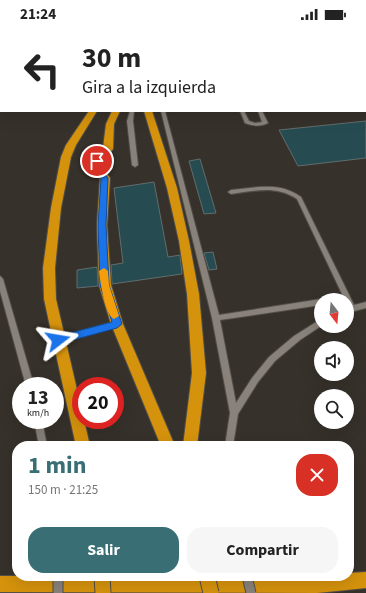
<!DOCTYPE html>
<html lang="es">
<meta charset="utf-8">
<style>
body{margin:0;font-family:"Source Sans 3",sans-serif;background:#f6f6f6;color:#222;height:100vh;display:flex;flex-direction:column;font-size:15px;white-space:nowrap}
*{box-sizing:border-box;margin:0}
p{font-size:13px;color:#767676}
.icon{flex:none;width:22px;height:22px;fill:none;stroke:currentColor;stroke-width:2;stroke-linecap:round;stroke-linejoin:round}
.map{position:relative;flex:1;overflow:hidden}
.panel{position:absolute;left:12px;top:413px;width:342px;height:140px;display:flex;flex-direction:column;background:#fff;border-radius:16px;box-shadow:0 4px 16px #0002}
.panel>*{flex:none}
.hud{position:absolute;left:0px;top:0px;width:366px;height:84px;box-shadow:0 4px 16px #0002;background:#fff;color:#222;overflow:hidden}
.needle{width:26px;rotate:164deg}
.fabs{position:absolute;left:314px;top:265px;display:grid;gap:8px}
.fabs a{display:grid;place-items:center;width:40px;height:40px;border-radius:50%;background:#fff;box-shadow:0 4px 16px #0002;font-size:20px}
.speed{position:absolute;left:12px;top:349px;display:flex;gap:8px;font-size:20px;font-weight:700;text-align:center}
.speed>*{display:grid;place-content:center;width:52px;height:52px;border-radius:50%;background:#fff;box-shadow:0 4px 16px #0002;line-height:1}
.speed small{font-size:10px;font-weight:400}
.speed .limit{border:6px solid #d22;background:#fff;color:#111}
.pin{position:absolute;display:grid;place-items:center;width:34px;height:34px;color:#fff;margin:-17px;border:2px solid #fff;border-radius:50%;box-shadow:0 1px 4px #0007}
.me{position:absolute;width:44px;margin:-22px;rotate:76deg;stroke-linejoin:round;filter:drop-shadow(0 0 3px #0008)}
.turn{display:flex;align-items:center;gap:14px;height:84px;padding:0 16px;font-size:18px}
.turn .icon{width:52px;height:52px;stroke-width:2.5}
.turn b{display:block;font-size:28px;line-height:34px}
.round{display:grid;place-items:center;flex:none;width:42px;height:42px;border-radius:16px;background:#f6f6f6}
.summary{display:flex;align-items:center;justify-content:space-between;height:68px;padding:0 16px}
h1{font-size:24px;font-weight:700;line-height:30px;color:#386e74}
.action{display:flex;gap:8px;margin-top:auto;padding:8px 16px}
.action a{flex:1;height:46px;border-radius:16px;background:#386e74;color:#fff;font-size:16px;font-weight:700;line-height:46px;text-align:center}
.action a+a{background:#f6f6f6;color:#222}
.status{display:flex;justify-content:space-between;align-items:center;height:28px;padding:0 20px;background:#fff;direction:ltr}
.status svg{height:11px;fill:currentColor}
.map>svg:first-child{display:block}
.building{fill:#264c51;stroke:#616d6e}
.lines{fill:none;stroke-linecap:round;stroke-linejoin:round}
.lane-casing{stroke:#524e48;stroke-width:2}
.secondary-casing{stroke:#524e48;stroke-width:2}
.highway-casing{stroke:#524e48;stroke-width:2}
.lane{fill:#88827a;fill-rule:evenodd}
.secondary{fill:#9f8759;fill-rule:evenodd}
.highway{fill:#d5920c;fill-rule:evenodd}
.lane-bridge-casing{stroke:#524e48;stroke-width:11;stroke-linecap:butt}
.highway-bridge-casing{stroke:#524e48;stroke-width:17;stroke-linecap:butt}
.lane-bridge{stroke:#88827a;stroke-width:9}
.highway-bridge{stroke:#d5920c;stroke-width:15}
.route{fill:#1a73e8;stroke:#114b97}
.slow{fill:#f59e0b}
</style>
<div class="status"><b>21:24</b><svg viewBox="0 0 49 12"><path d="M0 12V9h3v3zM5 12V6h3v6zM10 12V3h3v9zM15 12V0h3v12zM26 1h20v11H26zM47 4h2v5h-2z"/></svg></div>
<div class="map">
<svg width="366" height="565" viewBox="0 0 366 565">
<rect width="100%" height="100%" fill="#36312a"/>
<g class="building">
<polygon points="366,93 366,130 298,138 279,102"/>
<polygon points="200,131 216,185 204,186 189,133"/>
<polygon points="154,154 168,229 180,227 182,246 112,256 111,237 123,235 114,160"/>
<polygon points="213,224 217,241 209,242 204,225"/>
<polygon points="97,239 98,258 77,260 77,242"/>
</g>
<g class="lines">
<defs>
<g id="lane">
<polygon points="207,0 211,0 212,1 208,1"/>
<polygon points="222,0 226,0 227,1 223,1"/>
<polygon points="130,83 134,83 133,93 138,137 135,139 132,137 127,93"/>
<polygon points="161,83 165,83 219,287 321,271 323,272 321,272 321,277 220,292 236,375 252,350 269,329 294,308 321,291 321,298 300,312 275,333 258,354 238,386 233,418 225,418 230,385 212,290"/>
<path d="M240 83H244L249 93 255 95 262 94 258 83H262L268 95C260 99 253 98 245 95Z"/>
<path d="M258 159C274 158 287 159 301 169L354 277 366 274V280L347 285V279H348L347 272H329L330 270 343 268 297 171C276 157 254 163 231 166L228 164 231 162Z"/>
<polygon points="0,248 3,251 34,358 26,358 0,263"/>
<polygon points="117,293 120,294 121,296 120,298 117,299 58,315 55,314 54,312 55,310 58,309"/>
<polygon points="34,392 42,392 47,418 39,418"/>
</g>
<g id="secondary">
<polygon points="36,0 50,0 51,1 37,1"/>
<polygon points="129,0 174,0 173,1"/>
<polygon points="304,0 334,0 335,1 305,1"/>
<rect x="365" y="2" width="1" height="4"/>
</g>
<g id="highway">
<rect x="108" y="0" width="8" height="1"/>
<rect x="128" y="0" width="8" height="1"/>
<polygon points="89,83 97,83 76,117 71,129 61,180 55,240 56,271 81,379 81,392 84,392 90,418 76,418 44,271 43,240 51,180 61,129 66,117"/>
<polygon points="112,83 120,83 114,96 113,121 102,134 101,138 110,150 107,197 111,257 123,296 175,418 161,418 111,296 99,257 97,197 100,151 91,138 94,131 103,120 106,96"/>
<polygon points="144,83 152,83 177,160 189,213 199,266 206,345 197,418 183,418 192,345 187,266 179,213 167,160"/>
<polygon points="366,544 366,560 317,565 0,564 0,548 313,549 349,548 349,545"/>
</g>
</defs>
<use href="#lane" class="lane-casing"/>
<use href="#secondary" class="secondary-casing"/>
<use href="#highway" class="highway-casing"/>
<use href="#lane" class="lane"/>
<use href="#secondary" class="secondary"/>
<use href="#highway" class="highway"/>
<defs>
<g id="lane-bridge">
<polyline points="58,548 58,565"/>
<polyline points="247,548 251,565"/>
</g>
<g id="highway-bridge">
<polyline points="102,548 103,565"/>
<polyline points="207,548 211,565"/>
</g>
</defs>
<use href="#lane-bridge" class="lane-bridge-casing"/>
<use href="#highway-bridge" class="highway-bridge-casing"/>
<use href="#lane-bridge" class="lane-bridge"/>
<use href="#highway-bridge" class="highway-bridge"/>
</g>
<polygon class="route" points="97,131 101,133 100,141 108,150 106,197 109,257 122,296 117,300 58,316 55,315 55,309 112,294 100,257 98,197 101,151 93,141 93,133"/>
<path class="slow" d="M104 240 108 243 109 257 119 288 114 291C105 288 100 252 99 243Z"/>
</svg>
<div class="fabs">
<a><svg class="needle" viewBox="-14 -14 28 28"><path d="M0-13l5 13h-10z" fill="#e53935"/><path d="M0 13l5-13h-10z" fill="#767676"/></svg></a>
<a><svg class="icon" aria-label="sound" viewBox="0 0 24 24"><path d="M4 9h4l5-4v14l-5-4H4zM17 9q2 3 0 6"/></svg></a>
<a><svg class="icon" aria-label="search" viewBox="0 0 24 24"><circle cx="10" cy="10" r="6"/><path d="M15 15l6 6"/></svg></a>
</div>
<div class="speed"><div>13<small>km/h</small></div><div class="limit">20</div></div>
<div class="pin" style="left:97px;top:133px;background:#d93025"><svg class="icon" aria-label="arrive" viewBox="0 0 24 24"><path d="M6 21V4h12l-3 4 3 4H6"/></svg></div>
<svg class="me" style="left:58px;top:312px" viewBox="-20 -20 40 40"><path d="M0-17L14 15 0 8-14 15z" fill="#1a73e8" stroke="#fff" stroke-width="4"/></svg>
<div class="hud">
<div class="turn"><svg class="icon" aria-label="left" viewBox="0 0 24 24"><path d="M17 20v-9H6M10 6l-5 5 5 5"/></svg><div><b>30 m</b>Gira a la izquierda</div></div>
</div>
<section class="panel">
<div class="summary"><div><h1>1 min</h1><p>150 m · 21:25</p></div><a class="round" style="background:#d93025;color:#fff"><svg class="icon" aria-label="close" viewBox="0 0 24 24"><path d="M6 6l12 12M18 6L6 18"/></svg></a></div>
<div class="action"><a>Salir</a><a>Compartir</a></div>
</section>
</div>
